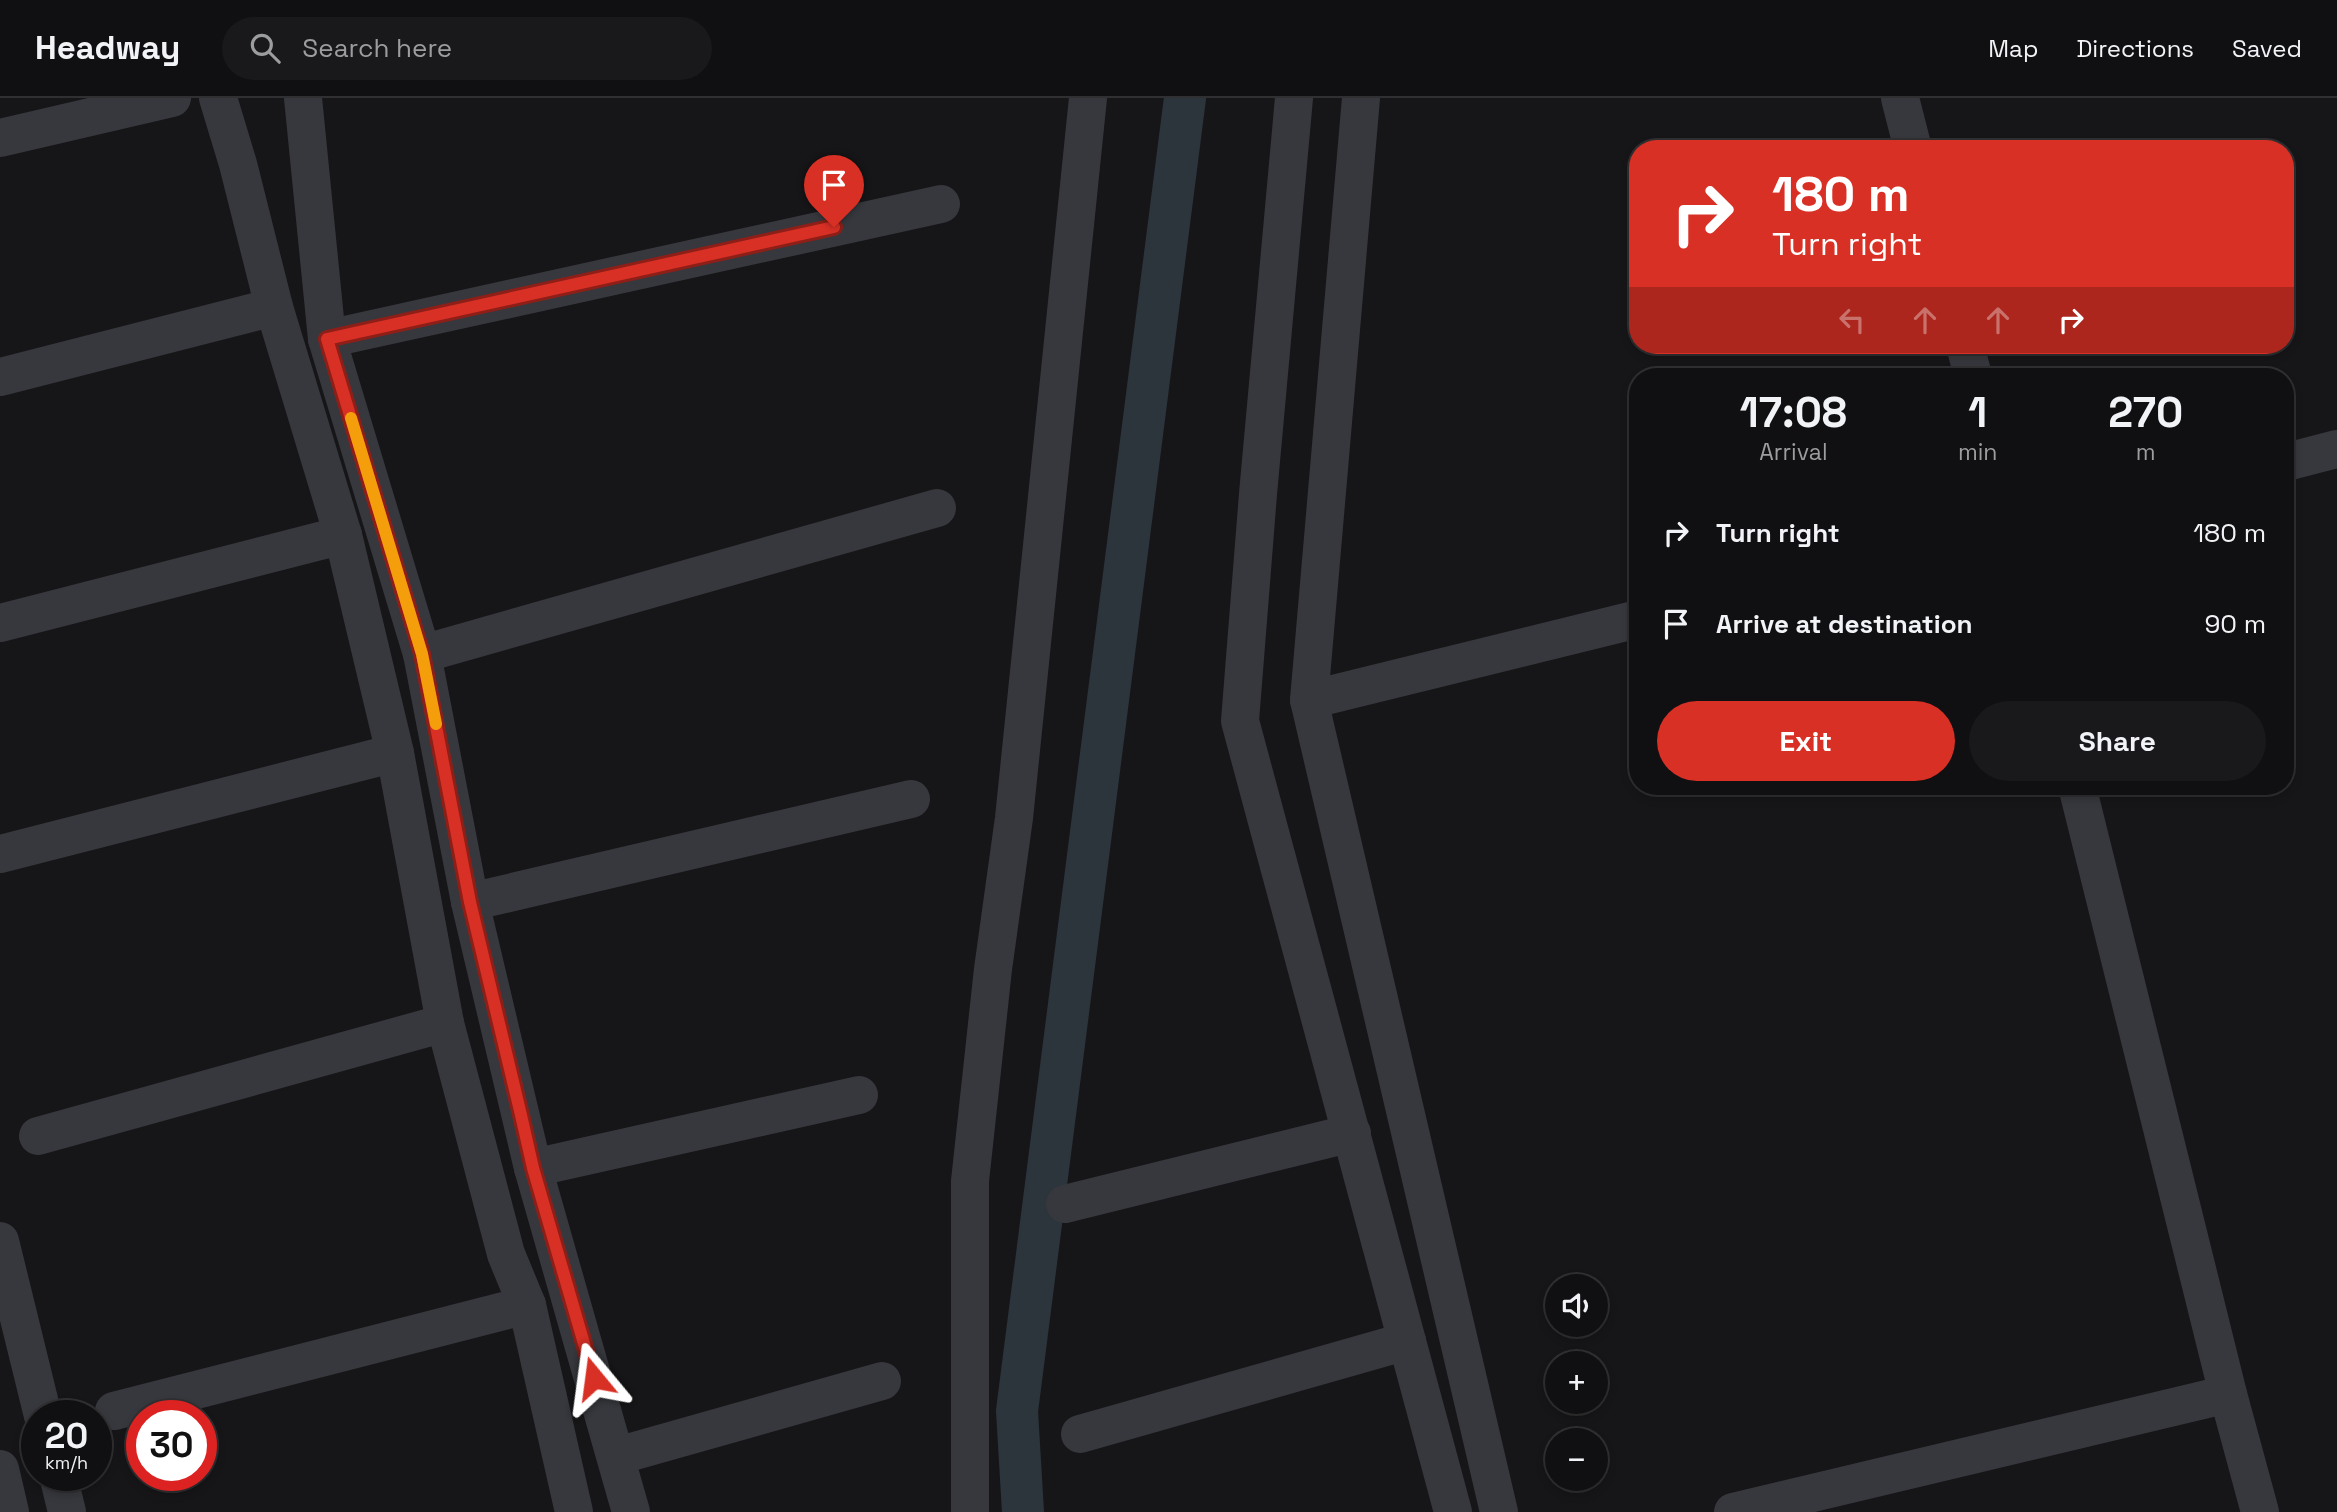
<!DOCTYPE html>
<meta charset="utf-8">
<style>
body{margin:0;font-family:"Space Grotesk",sans-serif;background:#19191b;color:#f1f3f6;height:100vh;display:flex;flex-direction:column;font-size:26px;white-space:nowrap}
*{box-sizing:border-box;margin:0}
p{font-size:23px;color:#9c9d9f}
.icon{flex:none;width:38px;height:38px;fill:none;stroke:currentColor;stroke-width:2;stroke-linecap:round;stroke-linejoin:round}
.map{position:relative;flex:1;overflow:hidden}
.details{position:absolute;left:1629px;top:270px;width:665px;height:427px;display:flex;flex-direction:column;background:#101012;border-radius:28px;box-shadow:0 4px 10px #0003,0 0 0 2px #303032}
.details>*{flex:none}
.guide{position:absolute;left:1629px;top:42px;width:665px;height:214px;border-radius:28px;box-shadow:0 4px 10px #0003,0 0 0 2px #303032;background:#d93025;color:#fff;overflow:hidden}
.tools{position:absolute;left:1545px;top:1176px;display:grid;gap:14px}
.tools a{display:grid;place-items:center;width:63px;height:63px;border-radius:50%;background:#101012;box-shadow:0 4px 10px #0003,0 0 0 2px #303032;font-size:35px}
.speed{position:absolute;left:21px;top:1302px;display:flex;gap:14px;font-size:35px;font-weight:700;text-align:center}
.speed>*{display:grid;place-content:center;width:91px;height:91px;border-radius:50%;background:#101012;box-shadow:0 4px 10px #0003,0 0 0 2px #303032;line-height:1}
.speed small{font-size:18px;font-weight:400}
.speed .limit{border:10px solid #d22;background:#fff;color:#111}
.pin{position:absolute;display:grid;place-items:center;width:60px;height:60px;color:#fff;margin:-72px -30px;border-radius:50% 50% 50% 0;rotate:-45deg;box-shadow:0 0 7px #0007}
.pin .icon{rotate:45deg}
.me{position:absolute;width:77px;margin:-38px;rotate:344deg;stroke-linejoin:round;filter:drop-shadow(0 0 5px #0008)}
.turn{display:flex;align-items:center;gap:24px;height:147px;padding:0 28px;font-size:32px}
.turn .icon{width:91px;height:91px;stroke-width:2.5}
.turn b{display:block;font-size:49px;line-height:60px}
.lanes{display:flex;align-items:center;height:66px;padding:0 28px;background:#0003;justify-content:center;gap:35px;direction:ltr}
.lanes .off{opacity:.35}
.eta{display:flex;justify-content:space-evenly;align-items:center;height:119px;text-align:center}
.eta b{font-size:42px;font-weight:700;line-height:49px}
.action{display:flex;gap:14px;margin-top:auto;padding:14px 28px}
.action a{flex:1;height:80px;border-radius:42px;background:#d93025;color:#fff;font-size:28px;font-weight:700;line-height:80px;text-align:center}
.action a+a{background:#19191b;color:#f1f3f6}
ul{padding:0;list-style:none}
li{display:flex;align-items:center;gap:21px;height:91px;padding:0 28px}
li div{flex:1}
li b{display:block;font-size:26px}
li em{font-style:normal}
header{display:flex;align-items:center;gap:42px;box-sizing:border-box;height:98px;padding:0 35px;background:#101012;border-bottom:2px solid #303032}
header strong{font-size:33px}
nav{display:flex;gap:38px;margin-inline-start:auto;font-size:24px}
.search{width:490px;height:63px;background:#19191b;display:flex;align-items:center;gap:18px;box-sizing:border-box;padding:0 24px;border-radius:38px;color:#9c9d9f;font-size:26px}
.map>svg:first-child{display:block}
.lines{fill:none;stroke-linecap:round;stroke-linejoin:round}
.canal{stroke:#2c353c;stroke-width:42}
.minor{stroke:#37383d;stroke-width:38}
.route-casing{stroke:#8d1f18;stroke-width:18}
.route{stroke:#d93025;stroke-width:12}
.slow{stroke:#f59e0b;stroke-width:12}
</style>
<header>
<strong>Headway</strong>
<div class="search"><svg class="icon" aria-label="search" viewBox="0 0 24 24"><circle cx="10" cy="10" r="6"/><path d="M15 15l6 6"/></svg>Search here</div>
<nav><a>Map</a><a>Directions</a><a>Saved</a></nav>
</header>
<div class="map">
<svg width="2337" height="1414" viewBox="0 0 2337 1414">
<rect width="100%" height="100%" fill="#161618"/>
<g class="lines">
<polyline class="canal" points="1023,1414 1017,1313 1185,0"/>
<g class="minor">
<polyline points="218,0 238,66 274,209 343,437 395,655 445,925 506,1156 527,1207 574,1414"/>
<polyline points="303,0 327,241 422,556 470,804 533,1070 631,1414"/>
<polyline points="1294,0 1258,396 1240,623 1453,1414"/>
<polyline points="1361,0 1309,602 1638,521"/>
<polyline points="1900,0 1913,51"/>
<polyline points="0,40 172,0"/>
<polyline points="327,241 941,106"/>
<polyline points="1965,247 1973,278"/>
<polyline points="0,279 274,209"/>
<polyline points="2286,364 2337,351"/>
<polyline points="0,525 343,437"/>
<polyline points="422,556 937,410"/>
<polyline points="1309,602 1499,1414"/>
<polyline points="2077,688 2228,1296 2260,1414"/>
<polyline points="0,756 395,655"/>
<polyline points="470,804 911,701"/>
<polyline points="38,1038 445,925"/>
<polyline points="533,1070 859,997"/>
<polyline points="1065,1106 1352,1035"/>
<polyline points="0,1143 43,1318"/>
<polyline points="114,1313 527,1207"/>
<polyline points="1080,1336 1407,1243"/>
<polyline points="617,1358 882,1283"/>
<polyline points="0,1371 10,1414"/>
<polyline points="58,1377 67,1414"/>
<polyline points="970,1414 970,1083 993,871 1014,720 1088,0"/>
<polyline points="1733,1414 2228,1296"/>
</g>
</g>
<g class="lines">
<defs>
<polyline id="route" points="594,1280 533,1070 521,1017 470,804 422,556 327,241 834,129"/>
</defs>
<use href="#route" class="route-casing"/>
<use href="#route" class="route"/>
<polyline class="slow" points="351,320 422,556 436,626"/>
</g>
</svg>
<div class="tools">
<a><svg class="icon" aria-label="sound" viewBox="0 0 24 24"><path d="M4 9h4l5-4v14l-5-4H4zM17 9q2 3 0 6"/></svg></a>
<a>+</a>
<a>−</a>
</div>
<div class="speed"><div>20<small>km/h</small></div><div class="limit">30</div></div>
<div class="pin" style="left:834px;top:129px;background:#d93025"><svg class="icon" aria-label="arrive" viewBox="0 0 24 24"><path d="M6 21V4h12l-3 4 3 4H6"/></svg></div>
<svg class="me" style="left:594px;top:1280px" viewBox="-20 -20 40 40"><path d="M0-17L14 15 0 8-14 15z" fill="#d93025" stroke="#fff" stroke-width="4"/></svg>
<div class="guide">
<div class="turn"><svg class="icon" aria-label="right" viewBox="0 0 24 24"><path d="M7 20v-9h11M14 6l5 5-5 5"/></svg><div><b>180 m</b>Turn right</div></div>
<div class="lanes"><svg class="icon off" aria-label="left" viewBox="0 0 24 24"><path d="M17 20v-9H6M10 6l-5 5 5 5"/></svg><svg class="icon off" aria-label="ahead" viewBox="0 0 24 24"><path d="M12 20V5M6 11l6-6 6 6"/></svg><svg class="icon off" aria-label="ahead" viewBox="0 0 24 24"><path d="M12 20V5M6 11l6-6 6 6"/></svg><svg class="icon" aria-label="right" viewBox="0 0 24 24"><path d="M7 20v-9h11M14 6l5 5-5 5"/></svg></div>
</div>
<section class="details">
<div class="eta">
<div><b>17:08</b><p>Arrival</p></div>
<div><b>1</b><p>min</p></div>
<div><b>270</b><p>m</p></div>
</div>
<ul>
<li><svg class="icon" aria-label="right" viewBox="0 0 24 24"><path d="M7 20v-9h11M14 6l5 5-5 5"/></svg><div><b>Turn right</b></div><em>180 m</em></li>
<li><svg class="icon" aria-label="arrive" viewBox="0 0 24 24"><path d="M6 21V4h12l-3 4 3 4H6"/></svg><div><b>Arrive at destination</b></div><em>90 m</em></li>
</ul>
<div class="action"><a>Exit</a><a>Share</a></div>
</section>
</div>
